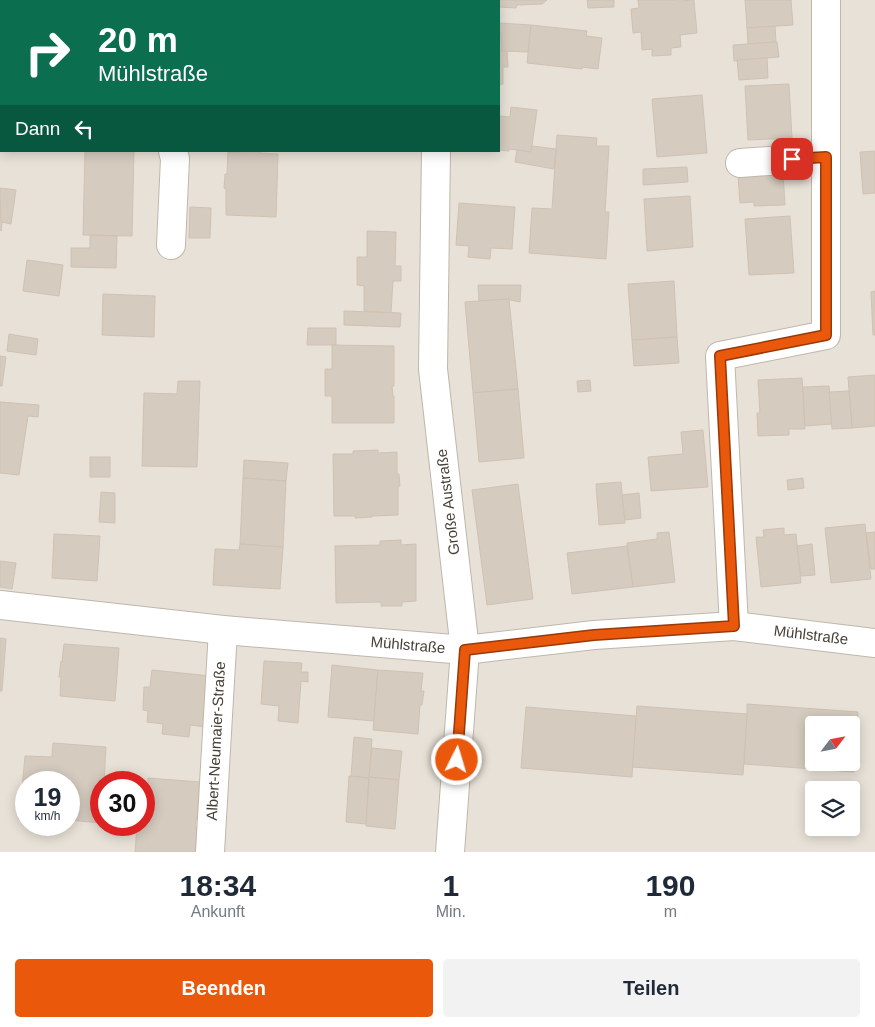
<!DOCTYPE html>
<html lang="de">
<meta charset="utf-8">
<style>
body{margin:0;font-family:Helvetica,sans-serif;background:#f2f2f3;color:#1f2937;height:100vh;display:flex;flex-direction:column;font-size:19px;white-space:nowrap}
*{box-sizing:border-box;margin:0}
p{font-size:16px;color:#747a83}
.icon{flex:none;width:28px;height:28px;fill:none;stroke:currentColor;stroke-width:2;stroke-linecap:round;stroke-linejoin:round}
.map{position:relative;height:852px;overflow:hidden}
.drawer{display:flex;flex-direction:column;background:#fff;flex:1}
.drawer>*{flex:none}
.top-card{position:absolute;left:0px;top:0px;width:500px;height:152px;box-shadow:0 2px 12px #0003;background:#0b6e4f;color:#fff;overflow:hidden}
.needle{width:32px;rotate:58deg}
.fabs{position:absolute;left:805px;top:716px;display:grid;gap:10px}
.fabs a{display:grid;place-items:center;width:55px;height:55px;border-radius:5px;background:#fff;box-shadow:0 2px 12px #0003;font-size:25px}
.speed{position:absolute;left:15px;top:771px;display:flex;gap:10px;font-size:25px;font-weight:700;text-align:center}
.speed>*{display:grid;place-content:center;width:65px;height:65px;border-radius:50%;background:#fff;box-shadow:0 2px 12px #0003;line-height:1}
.speed small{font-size:12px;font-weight:400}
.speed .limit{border:8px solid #d22;background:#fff;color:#111}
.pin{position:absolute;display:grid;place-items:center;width:42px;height:42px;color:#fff;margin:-21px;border-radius:10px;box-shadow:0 2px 8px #0006}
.me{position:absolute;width:55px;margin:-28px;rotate:5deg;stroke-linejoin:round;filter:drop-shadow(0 0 4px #0008)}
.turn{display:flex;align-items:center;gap:18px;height:105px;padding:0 15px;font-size:22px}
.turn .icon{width:65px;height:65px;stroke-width:2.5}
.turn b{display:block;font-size:35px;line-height:42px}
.then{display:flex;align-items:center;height:48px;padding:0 15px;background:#0003;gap:10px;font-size:19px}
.eta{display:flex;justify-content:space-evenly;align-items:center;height:85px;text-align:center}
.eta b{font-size:30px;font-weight:700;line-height:35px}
.primary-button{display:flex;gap:10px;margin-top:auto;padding:10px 15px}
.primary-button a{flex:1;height:58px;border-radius:5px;background:#ea580c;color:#fff;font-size:20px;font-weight:700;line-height:58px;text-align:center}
.primary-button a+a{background:#f2f2f3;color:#1f2937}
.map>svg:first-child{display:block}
.residential{fill:#e8e1d7;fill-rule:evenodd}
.building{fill:#d5cbbf;stroke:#d0c2b2;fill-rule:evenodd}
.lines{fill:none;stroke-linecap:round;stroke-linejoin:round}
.minor-casing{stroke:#bfb7ac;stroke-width:30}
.minor{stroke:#fff;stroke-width:28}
.route-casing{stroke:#983908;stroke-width:12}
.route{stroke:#ea580c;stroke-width:9}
.labels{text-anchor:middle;stroke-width:4.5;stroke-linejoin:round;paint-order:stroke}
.street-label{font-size:15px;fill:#474038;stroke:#fff}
</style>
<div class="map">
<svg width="875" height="852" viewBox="0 0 875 852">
<rect width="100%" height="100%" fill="#f4f0e9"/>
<path class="residential" d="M0 0H875V852H0ZM1 1H499V151H1ZM814 725H851V762H814ZM26 782H69V825H26ZM101 782H144V825H101ZM814 790H851V828H814Z"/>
<g class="building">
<polygon points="0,0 18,0 18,1 1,1 1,15 0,15"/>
<polygon points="467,0 547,0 542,4 517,5 516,8 499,7 499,1 467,1"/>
<polygon points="587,0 614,0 614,7 588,8"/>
<polygon points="638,0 678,0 678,1 694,0 697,33 680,35 681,47 671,48 671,55 652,56 652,49 642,50 641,32 633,33 631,9 639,8"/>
<polygon points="745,0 791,0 793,25 747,28"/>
<polygon points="499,23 531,25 528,52 502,51 501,33 499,33"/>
<polygon points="531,25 587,31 586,36 602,38 598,69 582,67 582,69 527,63"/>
<polygon points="775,26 776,42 748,44 747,28"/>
<polygon points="499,33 501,33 502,51 507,51 508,67 503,67 503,84 499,85"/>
<polygon points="777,42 779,57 734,61 733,45"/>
<polygon points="767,58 768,78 739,80 737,60"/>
<polygon points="789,84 792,138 748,140 745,86"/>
<polygon points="702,95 707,153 657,157 652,99"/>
<polygon points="511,107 537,110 531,152 509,149 509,151 499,150 499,116 510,117"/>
<polygon points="557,135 597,138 596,146 609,146 605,212 609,212 606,259 529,253 532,208 552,209"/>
<polygon points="532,146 556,149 554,169 515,162 517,150 531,152"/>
<polygon points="85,151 134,151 132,236 83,235"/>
<polygon points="245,151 260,151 260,153 278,154 276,217 226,215 226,189 224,188 225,174 227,174 228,152 245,153"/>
<polygon points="875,151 875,193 863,194 860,152"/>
<polygon points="687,167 688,182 643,185 643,169"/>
<polygon points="783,173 785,205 754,206 754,202 740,203 738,176"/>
<polygon points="0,188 16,190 11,224 2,222 1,231"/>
<polygon points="690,196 693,247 647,251 644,199"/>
<polygon points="459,203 515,207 512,249 491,248 490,259 468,257 469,246 456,245"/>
<polygon points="190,207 211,208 210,238 189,238"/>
<polygon points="790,216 794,273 749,275 745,219"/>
<polygon points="367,231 396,232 395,266 401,266 401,281 393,281 391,313 364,311 364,286 357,285 357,257 367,257"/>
<polygon points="90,235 117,236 116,268 71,267 71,248 90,248"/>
<polygon points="27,260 63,265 59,296 23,291"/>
<polygon points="674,281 677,337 632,340 628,284"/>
<polygon points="478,285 521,285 520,302 510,300 509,299 479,301"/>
<polygon points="875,291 875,335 873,335 871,292"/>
<polygon points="103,294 155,296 154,337 102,335"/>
<polygon points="509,299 518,389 473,393 465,302"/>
<polygon points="344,311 401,313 400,327 344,325"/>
<polygon points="308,328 336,328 336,345 307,345"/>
<polygon points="9,334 38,339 36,355 7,351"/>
<polygon points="677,337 679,363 634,366 632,340"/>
<polygon points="332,345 394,346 394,386 392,386 393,396 394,396 394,423 332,423 332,396 325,396 325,369 332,369"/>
<polygon points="0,356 6,357 2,386 0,386"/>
<polygon points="875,375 875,426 852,428 848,377"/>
<polygon points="802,378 805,429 789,429 789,435 758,436 757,413 760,413 758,380"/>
<polygon points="590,380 591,391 578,392 577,381"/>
<polygon points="178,381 200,381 197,467 142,466 144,393 177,394"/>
<polygon points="829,386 832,424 805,426 803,387"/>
<polygon points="518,389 524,458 479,462 473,393"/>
<polygon points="849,391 852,428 832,429 829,392"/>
<polygon points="0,402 39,405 38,417 28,416 19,475 0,473"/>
<polygon points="703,430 708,487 651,491 648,457 683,454 681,432"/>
<polygon points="378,450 378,453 397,452 397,474 399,474 400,486 398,486 398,515 372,516 372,517 355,518 355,516 334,516 333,454 353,454 353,451"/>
<rect x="90" y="457" width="20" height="20"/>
<polygon points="244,460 288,463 286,481 243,478"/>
<polygon points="243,478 286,481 283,547 240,544"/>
<polygon points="803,478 804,488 788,490 787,480"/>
<polygon points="621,482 625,523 599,525 596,484"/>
<polygon points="518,484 533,599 487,605 472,490"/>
<polygon points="101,492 115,493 115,523 99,522"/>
<polygon points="639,493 641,518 625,520 622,495"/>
<polygon points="865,524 871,579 831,583 825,528"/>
<polygon points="784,528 784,535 796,534 801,583 761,587 756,537 764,537 763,530"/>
<polygon points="669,532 675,582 633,587 627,543 657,539 657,533"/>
<polygon points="875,532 875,569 871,569 866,533"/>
<polygon points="54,534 100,536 97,581 52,578"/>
<polygon points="401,540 401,545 416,544 416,601 402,602 402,606 381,606 381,602 336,603 335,546 380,545 380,541"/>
<polygon points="240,544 283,547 280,589 213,585 215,549 239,550"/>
<polygon points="812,544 815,575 801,576 797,546"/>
<polygon points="627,546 633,587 572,594 567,553"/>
<polygon points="0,561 16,563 12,589 0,587"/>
<polygon points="0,638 6,639 2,691 0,691"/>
<polygon points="64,644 119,648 115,701 60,696 61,677 59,677 61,661 62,662"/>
<polygon points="264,661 302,663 301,672 308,672 308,682 301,681 298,723 278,721 279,706 261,704"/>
<polygon points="332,665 378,670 374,721 328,717"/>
<polygon points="152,670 211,676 206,727 190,725 189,737 162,734 163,724 147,722 148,711 143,710 144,687 150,687"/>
<polygon points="378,670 423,673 421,691 424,691 422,705 420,705 418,734 373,730"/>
<path d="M747 704 858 712 854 772 744 764 747 714ZM814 725H851V762H814Z"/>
<polygon points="637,706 747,714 743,775 632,767"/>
<polygon points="526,707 636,716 632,777 521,768"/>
<polygon points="354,737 372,739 369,778 351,776"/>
<polygon points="53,743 106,747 104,782 101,782 101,823 69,820 69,782 26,782 26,801 21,800 25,756 52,757"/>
<polygon points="372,748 402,751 399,780 369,777"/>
<polygon points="349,776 369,778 366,824 346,822"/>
<polygon points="369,777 399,780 395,829 366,826"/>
<polygon points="148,778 200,782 197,819 196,819 195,828 197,828 195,852 135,852 137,825 144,825 144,801 147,801"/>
</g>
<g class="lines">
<defs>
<g id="minor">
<polyline points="87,0 88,1"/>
<polyline points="433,0 433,1"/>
<polyline points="436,151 433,369 465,650 450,852"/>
<polyline points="740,163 826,157"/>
<polyline points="171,245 175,159 173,151"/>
<polyline points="0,605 223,630 465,650 594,635 734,626 875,643"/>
<polyline points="734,626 720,356 826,335 826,0"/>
<polyline points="210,852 223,630"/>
</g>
</defs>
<use href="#minor" class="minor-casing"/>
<use href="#minor" class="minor"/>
</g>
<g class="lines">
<defs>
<polyline id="route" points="457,760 465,650 594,635 734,626 720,356 826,335 826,157 792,159"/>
</defs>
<use href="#route" class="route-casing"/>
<use href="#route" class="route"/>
</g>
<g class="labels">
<g class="street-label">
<text transform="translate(448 502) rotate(-97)" y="5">Große Austraße</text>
<text transform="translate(811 635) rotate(7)" y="5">Mühlstraße</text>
<text transform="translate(408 645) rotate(5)" y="5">Mühlstraße</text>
<text transform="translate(216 741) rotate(-87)" y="5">Albert-Neumaier-Straße</text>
</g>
</g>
</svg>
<div class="fabs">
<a><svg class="needle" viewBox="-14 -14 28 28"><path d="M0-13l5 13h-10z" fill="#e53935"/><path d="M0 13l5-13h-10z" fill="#747a83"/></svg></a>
<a><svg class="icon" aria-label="layers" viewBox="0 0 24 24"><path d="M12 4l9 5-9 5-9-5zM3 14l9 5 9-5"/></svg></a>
</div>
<div class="speed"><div>19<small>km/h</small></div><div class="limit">30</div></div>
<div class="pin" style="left:792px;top:159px;background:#d93025"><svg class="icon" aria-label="arrive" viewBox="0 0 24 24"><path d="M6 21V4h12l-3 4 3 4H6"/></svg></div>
<svg class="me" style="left:457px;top:760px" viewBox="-20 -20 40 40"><circle r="17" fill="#ea580c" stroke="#fff" stroke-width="3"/><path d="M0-11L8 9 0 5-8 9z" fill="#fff"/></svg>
<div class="top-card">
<div class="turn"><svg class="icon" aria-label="right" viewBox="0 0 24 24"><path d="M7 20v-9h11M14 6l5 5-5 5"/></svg><div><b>20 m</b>Mühlstraße</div></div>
<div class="then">Dann<svg class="icon" aria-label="left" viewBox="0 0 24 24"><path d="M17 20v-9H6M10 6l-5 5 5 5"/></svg></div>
</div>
</div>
<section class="drawer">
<div class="eta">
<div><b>18:34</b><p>Ankunft</p></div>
<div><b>1</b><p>Min.</p></div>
<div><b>190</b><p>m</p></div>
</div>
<div class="primary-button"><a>Beenden</a><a>Teilen</a></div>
</section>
